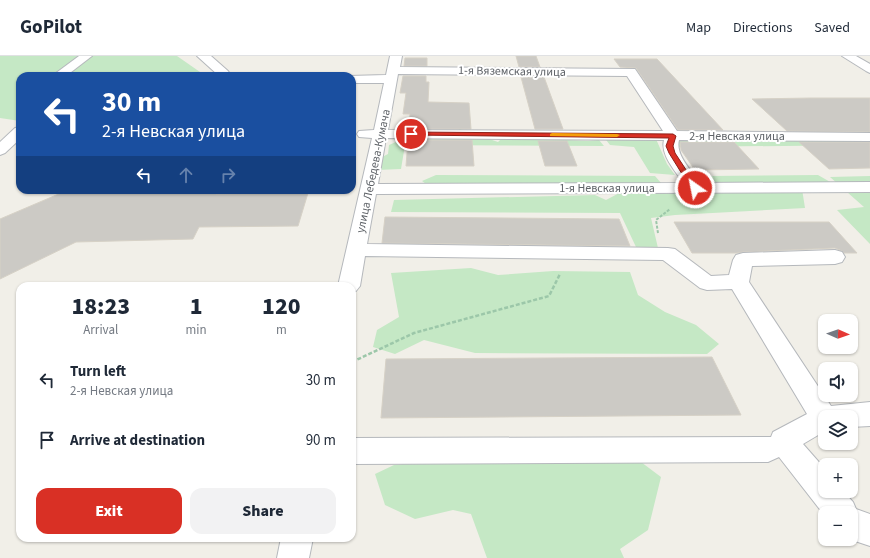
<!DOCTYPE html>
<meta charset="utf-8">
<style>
body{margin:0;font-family:"Source Sans 3",sans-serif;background:#f2f2f3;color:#1f2937;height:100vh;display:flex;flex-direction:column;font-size:15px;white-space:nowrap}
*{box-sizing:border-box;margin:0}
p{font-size:13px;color:#747a83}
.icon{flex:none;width:22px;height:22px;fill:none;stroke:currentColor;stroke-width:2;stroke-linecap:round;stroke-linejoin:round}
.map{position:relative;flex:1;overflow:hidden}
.drawer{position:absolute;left:16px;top:226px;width:340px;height:260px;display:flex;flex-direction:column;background:#fff;border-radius:12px;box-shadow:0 1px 3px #0004}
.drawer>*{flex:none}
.hud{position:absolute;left:16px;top:16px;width:340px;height:122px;border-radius:12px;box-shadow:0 1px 3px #0004;background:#1a4fa0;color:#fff;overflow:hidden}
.needle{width:26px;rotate:92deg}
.fabs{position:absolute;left:818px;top:258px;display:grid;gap:8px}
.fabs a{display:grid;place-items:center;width:40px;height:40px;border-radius:8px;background:#fff;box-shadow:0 1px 3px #0004;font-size:20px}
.pin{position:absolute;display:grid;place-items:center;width:34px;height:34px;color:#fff;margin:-17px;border:2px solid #fff;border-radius:50%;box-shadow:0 1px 4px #0007}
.me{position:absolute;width:44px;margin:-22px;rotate:327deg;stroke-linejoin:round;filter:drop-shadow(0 0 3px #0008)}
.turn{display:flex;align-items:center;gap:14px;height:84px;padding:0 20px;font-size:18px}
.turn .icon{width:52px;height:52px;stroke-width:2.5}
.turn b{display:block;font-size:28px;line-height:34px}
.lanes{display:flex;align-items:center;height:38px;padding:0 20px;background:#0003;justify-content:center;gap:20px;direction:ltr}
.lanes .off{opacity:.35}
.eta{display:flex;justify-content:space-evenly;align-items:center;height:68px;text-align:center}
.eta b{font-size:24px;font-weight:800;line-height:28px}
.cta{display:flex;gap:8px;margin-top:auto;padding:8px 20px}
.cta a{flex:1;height:46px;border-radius:12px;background:#d93025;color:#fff;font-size:16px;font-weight:800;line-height:46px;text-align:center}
.cta a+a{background:#f2f2f3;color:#1f2937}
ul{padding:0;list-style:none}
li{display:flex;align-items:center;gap:12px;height:60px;padding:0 20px}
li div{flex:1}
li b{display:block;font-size:15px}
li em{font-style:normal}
header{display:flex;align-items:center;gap:24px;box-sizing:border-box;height:56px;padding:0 20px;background:#fff;border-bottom:1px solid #e0e1e3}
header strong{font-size:19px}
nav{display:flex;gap:22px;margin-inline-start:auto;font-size:14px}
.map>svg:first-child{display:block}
.green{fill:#c5e8c5}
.building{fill:#cccac5;stroke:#d6d1c6}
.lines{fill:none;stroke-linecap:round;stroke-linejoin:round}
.minor-casing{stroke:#b5b8bc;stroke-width:2}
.path-far1{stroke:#9cc7a9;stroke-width:2;stroke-dasharray:3 1.5;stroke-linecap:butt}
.path{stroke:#9cc7a9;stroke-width:2.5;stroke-dasharray:4 2;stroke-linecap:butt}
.minor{fill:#fff;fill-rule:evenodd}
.route{fill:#d93025;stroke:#8d1f18}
.slow{fill:#f59e0b}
.labels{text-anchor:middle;stroke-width:4;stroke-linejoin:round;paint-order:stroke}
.far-street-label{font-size:12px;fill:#5f6368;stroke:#fff}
</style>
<header>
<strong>GoPilot</strong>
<nav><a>Map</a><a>Directions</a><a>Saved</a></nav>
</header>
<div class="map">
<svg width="870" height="502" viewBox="0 0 870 502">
<rect width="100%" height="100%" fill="#f1efe8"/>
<g class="green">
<polygon points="0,0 177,0 200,16 202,20 20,20 20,65 0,62"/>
<polygon points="460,73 498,86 503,81 588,85 599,84 604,90 405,89 401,113 377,114 382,101 388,98 389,89 412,79 450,77"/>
<polygon points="600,76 656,83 667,108 675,119 650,117 634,91 610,89"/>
<polygon points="870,83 870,89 678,91 673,84"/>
<polygon points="436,119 655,120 668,135 802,133 805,152 675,159 651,162 658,192 636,191 620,157 391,156 394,144 595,139 606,144 625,134 569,127 433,133 422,125"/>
<polygon points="818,119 832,127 707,130 702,125 707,120"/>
<polygon points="870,120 870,188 837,154 864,151 830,121"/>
<polygon points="471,212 498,219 553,215 630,216 638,239 665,256 696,269 719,288 707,298 475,297 424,284 395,298 373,291 377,274 399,261 391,217"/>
<polygon points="527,395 633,400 661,421 648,474 620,493 624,502 487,502 471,458 453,454 415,463 385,449 375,418 394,409"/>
</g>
<g class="building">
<polygon points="516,0 536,0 540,11 519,11"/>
<polygon points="405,2 427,2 427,10 404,10"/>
<polygon points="614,3 657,3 723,74 678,74 636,12 620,11"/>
<polygon points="403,20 426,20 426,26 429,26 428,46 469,47 471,73 409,73 410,58 403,58 406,37 400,37"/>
<polygon points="521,21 544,21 563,73 535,73"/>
<polygon points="811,42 870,42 870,76 787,75 752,43"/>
<polygon points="408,84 472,84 474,110 406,110"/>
<polygon points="538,85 567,85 577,110 545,110"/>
<polygon points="680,86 734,86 759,113 695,114 681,94"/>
<polygon points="799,86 870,86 870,112 829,113"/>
<polygon points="68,134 217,134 216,138 308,137 298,170 199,171 193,183 76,186 0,223 0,163"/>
<polygon points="385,161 619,163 630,190 382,187"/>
<polygon points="674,166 829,166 857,197 844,197 842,195 835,192 743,196 737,197 692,197"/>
<polygon points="712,301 741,359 381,362 386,303"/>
</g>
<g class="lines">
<defs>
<g id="minor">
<polygon points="79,0 92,0 66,20 52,20"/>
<polygon points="197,0 211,0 228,15 230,18 229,20 217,20 218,19"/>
<path d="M390 0H402L400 11 635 13 677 75 870 77V85L679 84C675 99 692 115 700 127L870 126V136L376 138 367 188 668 192 675 193 711 220 729 219 733 204 736 199 743 197 835 194 842 196 845 201 842 206 835 208 752 210 749 226 831 350 870 346V370L851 371V361H825V375L803 388 825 413V435H843L853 446 856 453 870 458V490L849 483H851V457H825V460L779 401 768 406 352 408V382L771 381 773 376 807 358 732 233 707 234 700 232 663 204 365 200 360 230 356 235 352 237V230H338L372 82 359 81 357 78 359 75 374 74 384 27H352V20H349L386 19ZM398 18 627 20 663 75 388 74ZM386 82 664 84C660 99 676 115 683 127L378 128Z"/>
<polygon points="842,0 856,0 870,8 870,17 866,15"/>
<polygon points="20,71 20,83 5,97 0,99 0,86 15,72"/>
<polygon points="281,482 313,482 309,502 277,502"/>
</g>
</defs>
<use href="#minor" class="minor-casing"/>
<polyline class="path-far1" points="658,177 656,164 670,153"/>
<polyline class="path" points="352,306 414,277 549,240 560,218"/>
<use href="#minor" class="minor"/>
</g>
<polygon class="route" points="409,76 673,78 676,80 673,90 675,97 698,132 692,134 669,97 666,90 669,82 411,79 409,79"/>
<polygon class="slow" points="552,77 617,78 620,79 617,81 550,80 550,78"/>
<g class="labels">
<g class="far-street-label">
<text transform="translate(512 15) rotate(1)" y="4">1-я Вяземская улица</text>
<text x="737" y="84">2-я Невская улица</text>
<text transform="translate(373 115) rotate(-78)" y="4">улица Лебедева-Кумача</text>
<text x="607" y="136">1-я Невская улица</text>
</g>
</g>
</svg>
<div class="fabs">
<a><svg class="needle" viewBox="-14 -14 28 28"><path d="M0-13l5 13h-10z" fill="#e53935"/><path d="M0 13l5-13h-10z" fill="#747a83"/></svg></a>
<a><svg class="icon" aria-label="sound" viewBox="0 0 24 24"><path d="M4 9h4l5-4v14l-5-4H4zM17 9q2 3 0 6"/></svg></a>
<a><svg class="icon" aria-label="layers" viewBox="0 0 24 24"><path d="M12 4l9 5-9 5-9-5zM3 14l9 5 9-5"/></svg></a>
<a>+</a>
<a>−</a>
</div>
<div class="pin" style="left:411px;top:78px;background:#d93025"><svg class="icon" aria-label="arrive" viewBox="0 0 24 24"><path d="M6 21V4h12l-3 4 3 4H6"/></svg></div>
<svg class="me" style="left:695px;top:132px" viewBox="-20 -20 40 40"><circle r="17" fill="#d93025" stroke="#fff" stroke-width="3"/><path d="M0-11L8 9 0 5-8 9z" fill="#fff"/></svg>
<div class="hud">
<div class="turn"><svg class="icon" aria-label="left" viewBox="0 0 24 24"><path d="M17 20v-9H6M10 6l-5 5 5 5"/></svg><div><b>30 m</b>2-я Невская улица</div></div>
<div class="lanes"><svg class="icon" aria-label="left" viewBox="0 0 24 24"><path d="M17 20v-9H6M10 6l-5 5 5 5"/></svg><svg class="icon off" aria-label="ahead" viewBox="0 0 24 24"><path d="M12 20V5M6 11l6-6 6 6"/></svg><svg class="icon off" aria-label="right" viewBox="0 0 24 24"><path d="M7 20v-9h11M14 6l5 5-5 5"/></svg></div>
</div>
<section class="drawer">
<div class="eta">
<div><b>18:23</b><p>Arrival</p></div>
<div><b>1</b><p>min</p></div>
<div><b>120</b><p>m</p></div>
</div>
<ul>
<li><svg class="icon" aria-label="left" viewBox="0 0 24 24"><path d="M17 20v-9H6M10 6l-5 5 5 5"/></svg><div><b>Turn left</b><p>2-я Невская улица</p></div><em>30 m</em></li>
<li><svg class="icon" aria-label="arrive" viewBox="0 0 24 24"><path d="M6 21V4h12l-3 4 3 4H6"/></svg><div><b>Arrive at destination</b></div><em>90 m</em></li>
</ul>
<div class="cta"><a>Exit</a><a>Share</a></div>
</section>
</div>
